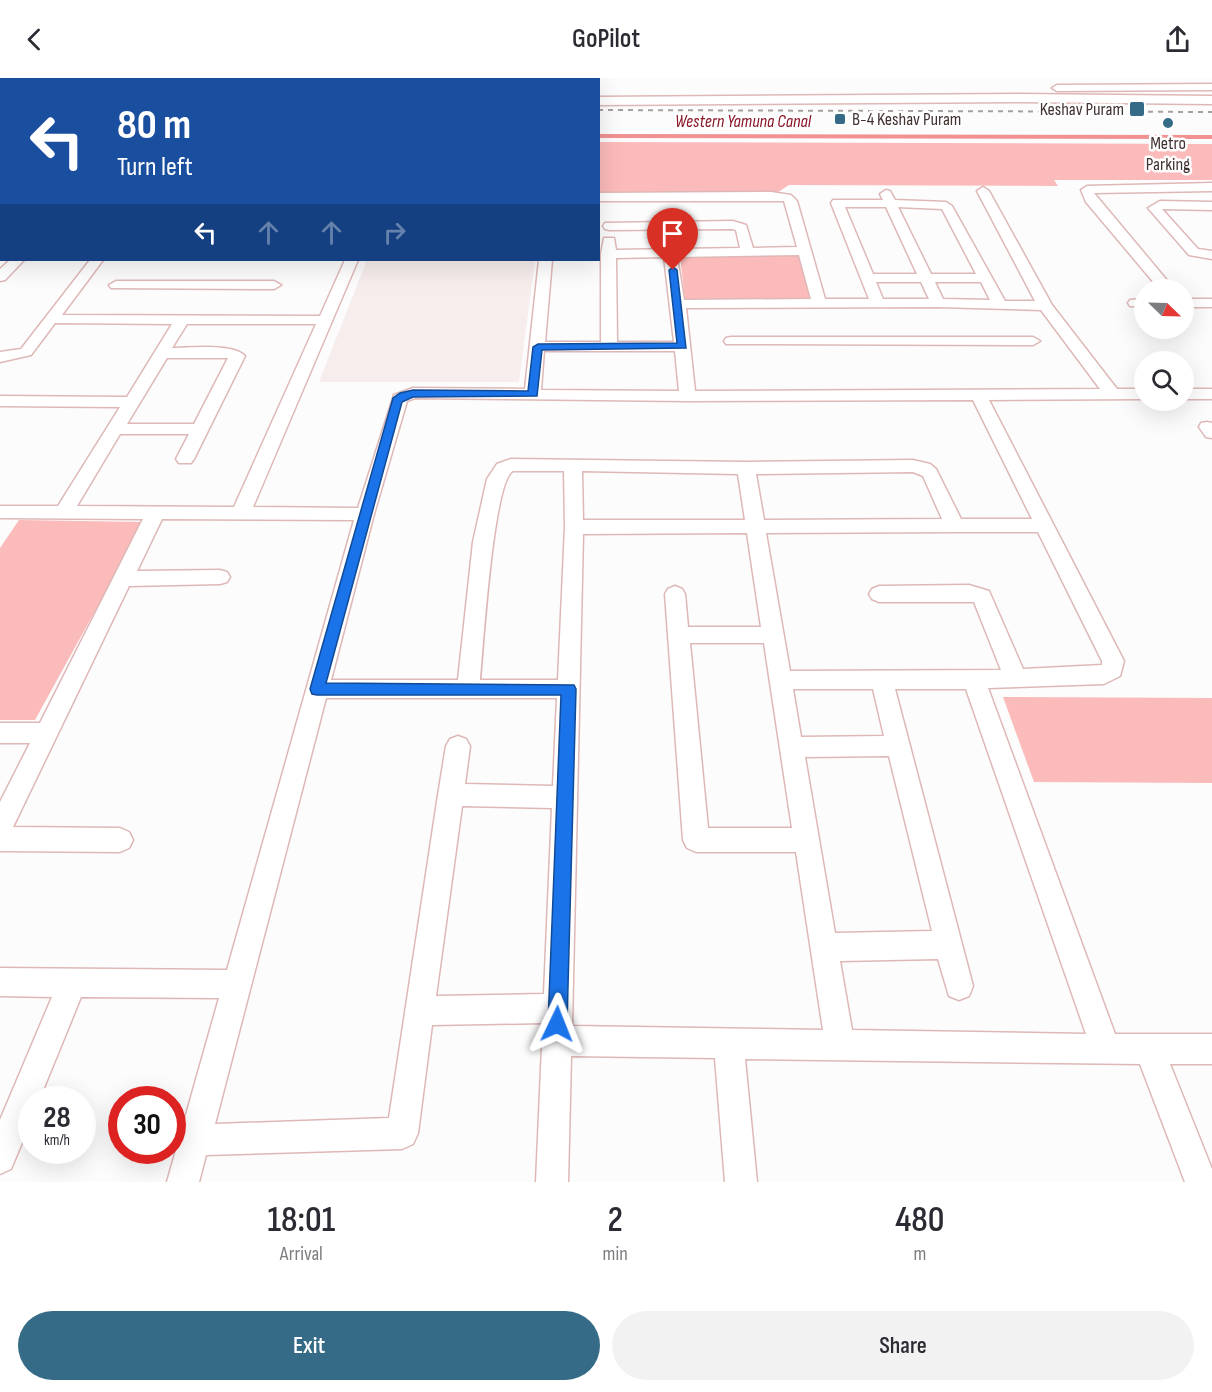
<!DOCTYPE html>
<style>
body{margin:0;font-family:"Sofia Sans Condensed",sans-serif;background:#f2f2f3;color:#2b2b33;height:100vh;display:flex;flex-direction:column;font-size:22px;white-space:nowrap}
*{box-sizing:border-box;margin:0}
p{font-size:20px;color:#7c7c81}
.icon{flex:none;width:33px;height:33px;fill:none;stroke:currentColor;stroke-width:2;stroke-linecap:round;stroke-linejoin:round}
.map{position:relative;height:1104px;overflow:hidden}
.sheet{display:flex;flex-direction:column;background:#fff;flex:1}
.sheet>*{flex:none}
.banner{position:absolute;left:0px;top:0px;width:600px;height:183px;box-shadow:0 6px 24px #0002;background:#1a4fa0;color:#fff;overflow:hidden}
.needle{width:39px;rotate:113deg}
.fabs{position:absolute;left:1134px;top:201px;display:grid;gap:12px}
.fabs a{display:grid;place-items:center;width:60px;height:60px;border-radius:50%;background:#fff;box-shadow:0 6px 24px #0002;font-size:30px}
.speed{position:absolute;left:18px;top:1008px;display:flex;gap:12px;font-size:30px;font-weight:700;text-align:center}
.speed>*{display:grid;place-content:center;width:78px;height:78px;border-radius:50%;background:#fff;box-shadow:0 6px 24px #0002;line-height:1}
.speed small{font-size:15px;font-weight:400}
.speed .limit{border:9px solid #d22;background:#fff;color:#111}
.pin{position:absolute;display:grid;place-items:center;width:51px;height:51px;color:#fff;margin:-62px -26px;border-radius:50% 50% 50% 0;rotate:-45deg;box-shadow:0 0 6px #0007}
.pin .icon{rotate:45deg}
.me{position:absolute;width:66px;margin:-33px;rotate:2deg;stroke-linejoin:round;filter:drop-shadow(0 0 4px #0008)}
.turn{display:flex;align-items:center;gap:21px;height:126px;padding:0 18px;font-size:27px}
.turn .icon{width:78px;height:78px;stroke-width:2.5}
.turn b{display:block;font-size:42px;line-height:51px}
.lanes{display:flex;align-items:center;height:57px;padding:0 18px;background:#0003;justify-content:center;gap:30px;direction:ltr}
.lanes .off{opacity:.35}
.eta{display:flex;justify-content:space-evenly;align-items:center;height:102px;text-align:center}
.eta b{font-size:36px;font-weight:600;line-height:42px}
.button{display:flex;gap:12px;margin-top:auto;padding:12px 18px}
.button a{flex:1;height:69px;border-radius:36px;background:#366b87;color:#fff;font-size:24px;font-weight:600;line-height:69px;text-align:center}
.button a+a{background:#f2f2f3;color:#2b2b33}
header{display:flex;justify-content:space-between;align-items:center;height:78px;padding:0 18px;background:#fff;font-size:27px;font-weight:600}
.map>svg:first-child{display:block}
.built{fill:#f7eded}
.green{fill:#fbbbba}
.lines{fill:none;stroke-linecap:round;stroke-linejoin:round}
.stream{stroke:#f19191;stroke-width:4}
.street-casing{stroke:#deb8b7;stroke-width:3}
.secondary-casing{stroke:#deb8b7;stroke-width:3}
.street{fill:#fff;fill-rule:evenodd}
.secondary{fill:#fff;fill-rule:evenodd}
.rail{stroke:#a69f9f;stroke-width:2;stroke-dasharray:5 5;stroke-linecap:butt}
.route{fill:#1a73e8;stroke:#114b97;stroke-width:1.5}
.poi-dot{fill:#366b87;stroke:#fff;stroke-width:2}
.labels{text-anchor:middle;stroke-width:5;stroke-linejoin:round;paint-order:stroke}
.far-poi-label{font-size:18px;fill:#423232;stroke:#fff;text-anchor:end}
.far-water-label{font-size:18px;font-style:italic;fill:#881626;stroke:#fff}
</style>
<header><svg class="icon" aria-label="back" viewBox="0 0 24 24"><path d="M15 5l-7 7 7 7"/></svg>GoPilot<svg class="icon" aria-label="share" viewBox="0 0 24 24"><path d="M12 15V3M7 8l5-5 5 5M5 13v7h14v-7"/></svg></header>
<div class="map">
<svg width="1212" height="1104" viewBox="0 0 1212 1104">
<rect width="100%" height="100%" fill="#fcfcfc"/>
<polygon class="built" points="367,182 535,183 519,304 319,304"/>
<g class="green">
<polygon points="599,64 1212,66 1212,102 1054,102 1058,108 789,107 775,116 599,115"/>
<polygon points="680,178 800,178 813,223 685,223"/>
<polygon points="19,442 144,444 35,642 0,642 0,470"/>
<polygon points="1003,619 1212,620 1212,705 1034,704"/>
</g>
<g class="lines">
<polyline class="stream" points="598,58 1212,59"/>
<defs>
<g id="street">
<polygon points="1212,6 1212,12 1057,13 1052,10 1057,7"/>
<polygon points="1212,105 1212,113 1094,115 1175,212 1160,212 1086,124 1081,112 1087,108"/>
<path d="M983 109 989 113 1052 227 1117 311H1144V321L989 322 1124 583 1120 598 1104 606 988 610 1115 956H1212V986H1170L1212 1091V1104H1185L1140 986 745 981 757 1104H725L715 980 571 978 568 1104H536L543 945 432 947 418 1055 413 1066 402 1071 206 1077 199 1104H167L219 920 81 919 39 1022H32V1041L11 1091 0 1096V1042L52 919 0 918V890L227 892 354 442 162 441 137 493 220 492 227 494 230 499 227 504 220 506 129 508 13 749 120 750 129 754 133 762 129 770 120 774 0 773V724L30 665H0V645H40L143 441 0 440V428H58L120 329 0 328V318L127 319 172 246 55 245 31 277 0 284V274L21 271 90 182H103L62 237 320 238 345 182H358L253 429 358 430 394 317 413 310 525 311 539 182H552L545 264H601V176L604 160H614L616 172 740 170 736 152 732 151 609 152 605 151 603 148 605 145 733 143 746 147 753 170 797 169 784 123H598V115L771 114 791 117 797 123 825 221H869L831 125 833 122H883L880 116 886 112 890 113 895 122 946 124 952 128 1005 223H1035L977 113ZM845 129H886L917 196H873ZM898 129 942 131 976 196H931ZM799 177 811 221 684 222 677 179ZM664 179 674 264H617L616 180ZM876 204H921L929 221H883ZM935 204H981L990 222 943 221ZM938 229 1041 232 1100 311 695 313 686 230ZM187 246H316L234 429 77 428 120 356H189L176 381 179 385H191L194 381 245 278C233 265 190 270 172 270ZM544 273H675L679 313 541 312ZM167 280H228L194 346H127ZM415 320 687 323 973 322 1032 441H961L936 391 930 386 913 382 746 384 511 381 497 386 487 401 473 464 458 602H331L374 436 407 323ZM513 393H564L565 449 558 602H480C483 572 493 403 513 393ZM582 393 738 396 745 442H583ZM913 394 923 398 942 441 764 442 756 396ZM957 454H1038L1102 583V587L1023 591 989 513 969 507 879 508 872 511 869 516 872 521 879 524H974L1001 592 790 593 766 455ZM747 455 761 549H688L685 516 682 511 675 508 668 511 665 516 683 762 687 770 696 774H796L823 952 572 948 583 456ZM690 565H764L792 750H708ZM793 611H873L884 658 801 659ZM895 611H966L1086 956 852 952 840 883 938 881 949 918 959 922 969 918 973 908ZM326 620H557L553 708 465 706 470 668 466 661 458 658 450 661 446 668 438 717 389 1040 215 1046ZM889 678 932 853 835 855 805 679ZM462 728 552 730 544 916 436 918Z"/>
<polygon points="1160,123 1212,124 1212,132 1162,131 1198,171 1212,173 1212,181 1189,177 1148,130"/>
<polygon points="2,129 2,137 0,138 0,130"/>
<polygon points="10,182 24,182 5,202 0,203 0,191"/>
<polygon points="116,203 274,203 281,207 274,211 111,210 109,207"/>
<polygon points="1144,221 1144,229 1130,228 1128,225 1130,222"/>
<rect x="1184" y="221" width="28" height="8"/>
<polygon points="731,259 1033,259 1040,263 1033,267 726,266 724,263 726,260"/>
<rect x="1184" y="311" width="28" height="10"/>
<polygon points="1207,344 1212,345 1212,360 1206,359 1199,349 1201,345"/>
</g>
<g id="secondary">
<polygon points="96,0 110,0 95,2"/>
<polygon points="121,0 135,0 120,2"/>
<polygon points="1019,16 1212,18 1212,26 1019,24 598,27 598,19"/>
<rect x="0" y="28" width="2" height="8"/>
<polygon points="2,89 2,100 0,100 0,90"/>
<polygon points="0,111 2,111 0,123"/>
</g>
</defs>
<use href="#street" class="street-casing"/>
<use href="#secondary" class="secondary-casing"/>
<use href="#street" class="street"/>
<use href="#secondary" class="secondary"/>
<polyline class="rail" points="598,32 1212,34"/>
</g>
<polygon class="route" points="673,189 677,192 686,270 542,272 537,318 413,319 402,324 326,605 574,607 576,611 567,946 564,953 557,956 551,953 548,946 561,617 317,617 312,616 310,611 393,320 400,315 413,312 528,313 533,269 538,266 677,265 669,192"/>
<g class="poi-dot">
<rect x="1129" y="23" width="16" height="16" rx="3"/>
<rect x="834" y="35" width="12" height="12" rx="3"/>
<circle cx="1168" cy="45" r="6"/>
</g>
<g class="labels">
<g class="far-poi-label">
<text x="1124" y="37">Keshav Puram</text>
<text x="852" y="47" text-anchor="start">B-4 Keshav Puram</text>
<text x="1168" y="71" text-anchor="middle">Metro<tspan x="1168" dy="21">Parking</tspan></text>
</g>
<g class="far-water-label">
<text x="743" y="49">Western Yamuna Canal</text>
</g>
</g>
</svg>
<div class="fabs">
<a><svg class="needle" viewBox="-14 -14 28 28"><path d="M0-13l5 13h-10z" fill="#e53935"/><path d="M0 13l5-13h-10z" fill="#7c7c81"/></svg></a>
<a><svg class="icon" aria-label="search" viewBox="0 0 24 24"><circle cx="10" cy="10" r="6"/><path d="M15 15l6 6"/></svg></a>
</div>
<div class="speed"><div>28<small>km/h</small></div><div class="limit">30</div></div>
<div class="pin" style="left:673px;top:192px;background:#d93025"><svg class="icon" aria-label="arrive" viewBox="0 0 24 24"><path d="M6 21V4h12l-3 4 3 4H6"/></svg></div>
<svg class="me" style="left:557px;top:946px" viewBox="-20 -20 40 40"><path d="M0-17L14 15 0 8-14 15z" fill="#1a73e8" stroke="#fff" stroke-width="4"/></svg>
<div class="banner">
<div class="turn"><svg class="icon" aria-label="left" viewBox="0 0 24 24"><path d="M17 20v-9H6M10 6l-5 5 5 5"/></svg><div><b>80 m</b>Turn left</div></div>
<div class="lanes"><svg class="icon" aria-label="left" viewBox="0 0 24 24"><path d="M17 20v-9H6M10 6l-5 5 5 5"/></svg><svg class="icon off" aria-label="ahead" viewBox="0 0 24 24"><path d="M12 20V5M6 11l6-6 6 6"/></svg><svg class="icon off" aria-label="ahead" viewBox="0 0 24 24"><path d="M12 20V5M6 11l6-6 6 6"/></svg><svg class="icon off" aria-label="right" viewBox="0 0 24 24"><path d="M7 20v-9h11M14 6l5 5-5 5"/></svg></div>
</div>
</div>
<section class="sheet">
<div class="eta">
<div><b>18:01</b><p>Arrival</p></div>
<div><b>2</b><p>min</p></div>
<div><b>480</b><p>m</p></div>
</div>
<div class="button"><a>Exit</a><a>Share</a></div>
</section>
